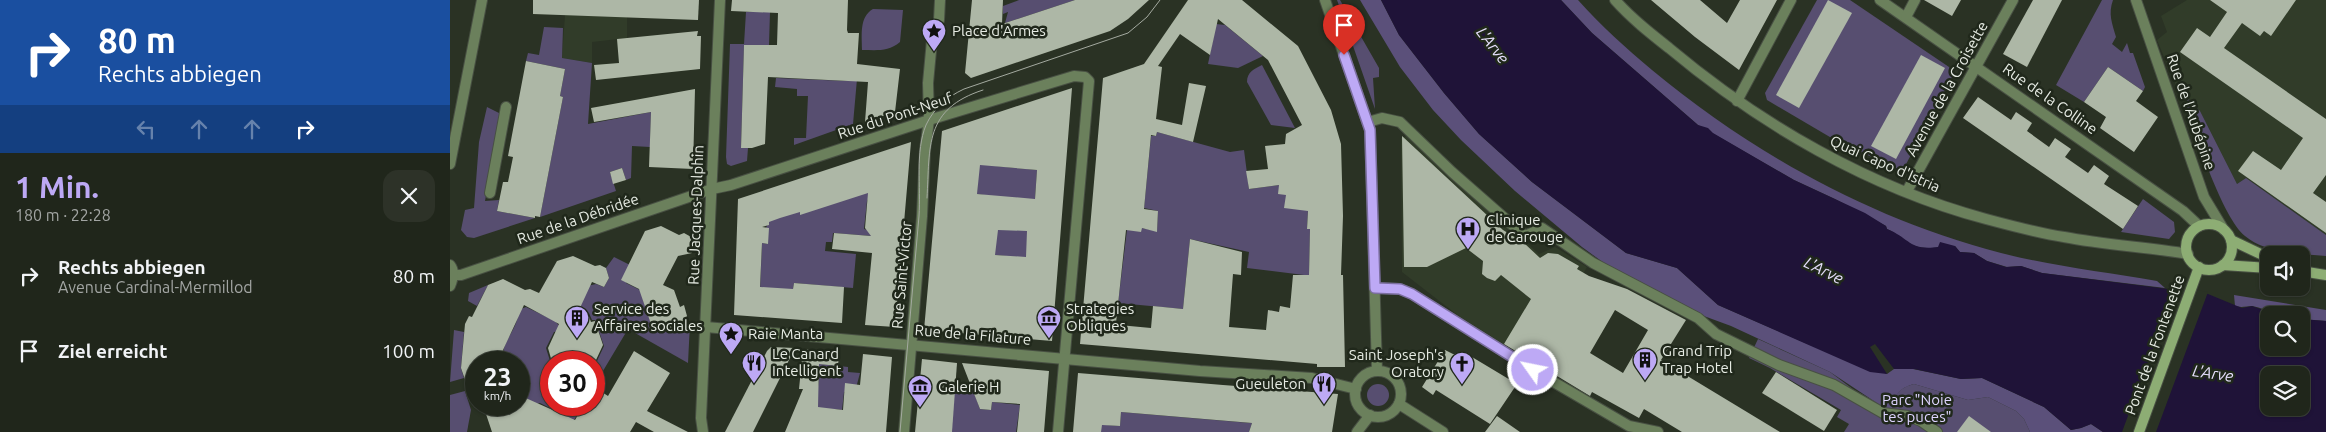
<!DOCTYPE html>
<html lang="de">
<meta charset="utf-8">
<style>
body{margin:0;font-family:Ubuntu,sans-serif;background:#2d3228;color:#f1f3f6;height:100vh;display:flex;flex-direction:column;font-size:19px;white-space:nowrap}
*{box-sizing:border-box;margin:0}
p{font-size:16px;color:#a2a5a3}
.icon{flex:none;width:28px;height:28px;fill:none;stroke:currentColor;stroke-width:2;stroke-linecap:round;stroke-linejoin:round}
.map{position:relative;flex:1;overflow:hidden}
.details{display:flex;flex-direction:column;background:#20261b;width:450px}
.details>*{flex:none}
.guide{background:#1a4fa0;color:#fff;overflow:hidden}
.controls{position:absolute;left:1810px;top:246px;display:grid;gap:10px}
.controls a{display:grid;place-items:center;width:50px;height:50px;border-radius:10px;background:#20261b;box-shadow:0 1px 4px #0004,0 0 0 1px #3d433a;font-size:25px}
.speed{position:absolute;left:15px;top:351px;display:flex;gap:10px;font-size:25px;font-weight:700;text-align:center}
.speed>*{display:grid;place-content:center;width:65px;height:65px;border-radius:50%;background:#20261b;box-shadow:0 1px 4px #0004,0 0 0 1px #3d433a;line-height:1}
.speed small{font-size:12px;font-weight:400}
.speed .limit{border:8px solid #d22;background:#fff;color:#111}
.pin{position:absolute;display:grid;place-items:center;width:42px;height:42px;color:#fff;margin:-51px -21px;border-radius:50% 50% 50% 0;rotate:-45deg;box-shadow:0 0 5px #0007}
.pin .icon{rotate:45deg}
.me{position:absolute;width:55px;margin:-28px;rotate:303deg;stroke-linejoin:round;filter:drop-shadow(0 0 4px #0008)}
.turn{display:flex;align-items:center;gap:18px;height:105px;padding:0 15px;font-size:22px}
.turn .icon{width:65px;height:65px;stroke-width:2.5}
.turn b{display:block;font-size:35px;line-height:42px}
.lanes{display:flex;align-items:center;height:48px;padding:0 15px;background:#0003;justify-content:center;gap:25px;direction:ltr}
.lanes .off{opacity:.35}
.round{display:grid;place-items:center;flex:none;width:52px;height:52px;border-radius:15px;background:#2d3228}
.head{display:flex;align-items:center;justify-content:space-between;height:85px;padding:0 15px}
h1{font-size:30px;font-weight:700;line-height:38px;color:#bda9f5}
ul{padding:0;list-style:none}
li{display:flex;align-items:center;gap:15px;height:75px;padding:0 15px}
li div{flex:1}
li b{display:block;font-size:19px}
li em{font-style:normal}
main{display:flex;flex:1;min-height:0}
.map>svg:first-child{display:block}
.built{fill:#313c29}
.green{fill:#574e70}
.forest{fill:#5b507a}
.water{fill:#1f1338;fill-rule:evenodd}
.pier{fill:#2a3224}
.building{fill:#adb7a6;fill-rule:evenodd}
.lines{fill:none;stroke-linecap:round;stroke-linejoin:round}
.pedestrian-casing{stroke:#485043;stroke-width:12}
.minor-casing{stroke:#485043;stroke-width:12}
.tertiary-casing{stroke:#485043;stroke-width:12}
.secondary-casing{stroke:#485043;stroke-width:12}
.pedestrian{stroke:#6b805c;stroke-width:10}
.minor{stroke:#6b805c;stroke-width:10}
.tertiary{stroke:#6b805c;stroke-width:10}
.secondary{stroke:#8dad74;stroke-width:10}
.tram{stroke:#a4aaa0;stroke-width:1}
.route-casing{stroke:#7b6e9f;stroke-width:12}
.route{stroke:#bda9f5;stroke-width:9}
.labels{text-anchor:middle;stroke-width:5;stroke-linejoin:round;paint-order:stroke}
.poi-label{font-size:15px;fill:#e6ebe3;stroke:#20281b;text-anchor:start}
.street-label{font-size:15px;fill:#e6ebe3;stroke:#20281b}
.park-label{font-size:15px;fill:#ded4ff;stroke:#20281b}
.water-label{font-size:16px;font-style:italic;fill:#e6dffc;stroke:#20281b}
</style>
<main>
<section class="details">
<div class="guide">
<div class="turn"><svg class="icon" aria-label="right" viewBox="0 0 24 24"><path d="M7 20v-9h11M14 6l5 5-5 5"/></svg><div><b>80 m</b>Rechts abbiegen</div></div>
<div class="lanes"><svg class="icon off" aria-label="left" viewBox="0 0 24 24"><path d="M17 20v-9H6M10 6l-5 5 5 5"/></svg><svg class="icon off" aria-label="ahead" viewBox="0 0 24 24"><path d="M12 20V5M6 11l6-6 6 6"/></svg><svg class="icon off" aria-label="ahead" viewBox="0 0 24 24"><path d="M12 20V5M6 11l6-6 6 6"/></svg><svg class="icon" aria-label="right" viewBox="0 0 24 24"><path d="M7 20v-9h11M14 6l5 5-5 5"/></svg></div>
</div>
<div class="head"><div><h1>1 Min.</h1><p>180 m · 22:28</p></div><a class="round"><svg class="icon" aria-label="close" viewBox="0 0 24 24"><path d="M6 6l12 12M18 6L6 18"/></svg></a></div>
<ul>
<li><svg class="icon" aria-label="right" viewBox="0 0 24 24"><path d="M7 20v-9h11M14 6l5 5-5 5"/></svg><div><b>Rechts abbiegen</b><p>Avenue Cardinal-Mermillod</p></div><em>80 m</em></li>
<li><svg class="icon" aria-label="arrive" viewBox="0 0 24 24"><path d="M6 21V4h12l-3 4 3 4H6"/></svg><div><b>Ziel erreicht</b></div><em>100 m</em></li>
</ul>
</section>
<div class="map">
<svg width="1876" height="432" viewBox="0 0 1876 432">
<rect width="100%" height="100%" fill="#2a3224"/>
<g class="built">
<polygon points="1737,0 1876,0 1876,235 1796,178 1787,184 1750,111 1727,88 1707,40 1717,32 1711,16"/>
<polygon points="115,15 177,17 177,38 142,42 142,63 112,58"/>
<polygon points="957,136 1089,254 1105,247 1137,267 1083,363 1010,317 952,272 951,138"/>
</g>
<g class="green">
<polygon points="569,0 625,0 555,23 558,12 553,14 553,6"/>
<polygon points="887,0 890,0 929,68 929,77 923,78 925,109"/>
<polygon points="1367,0 1400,0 1499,67 1503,75 1454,168 1448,169 1385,140 1317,100 1315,93"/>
<path d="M1652 0H1663C1658 14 1662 23 1666 37L1662 44 1672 52 1677 43 1680 53H1683L1695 87 1693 91 1658 67 1634 102 1606 85Z"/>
<path d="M423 9 453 10 450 42C438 52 427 50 412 50 412 35 409 17 423 9Z"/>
<polygon points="296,12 320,12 319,45 294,45 291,148 298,148 297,161 281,166 277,164 276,157 280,44 294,44"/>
<polygon points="766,24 775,25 813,56 788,68 758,64"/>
<polygon points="94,27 113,28 112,58 142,63 138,124 201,112 200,147 182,146 181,178 176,180 172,168 160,172 166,191 90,217 113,97 110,96 115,69 76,61 78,53 89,55"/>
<path d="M812 65 845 128 821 125 797 82C797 72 804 69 812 65Z"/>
<polygon points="326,78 396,81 407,79 403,124 344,145 344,138 356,138 358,96 347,96 347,89 325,87"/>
<path d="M1738 99 1750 111 1787 184 1796 178 1876 235V256C1850 254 1815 253 1795 236 1772 217 1747 137 1735 107Z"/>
<polygon points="37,107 51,114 35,201 49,200 47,211 85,218 24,238 17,237 11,230 15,210 24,208 29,142"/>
<polygon points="707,132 780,152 794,150 799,189 829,185 858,210 857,229 860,229 859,275 866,296 854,275 797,268 799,252 740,239 733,309 668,303 677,230 692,228 707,231 708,211 694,208 701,136 706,136"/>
<polygon points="528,155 546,166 587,170 582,242 576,257 572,257 570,277 556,256 545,255 541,196 527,194"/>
<polygon points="432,173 417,201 414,229 422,231 422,236 383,233 382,242 376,242 375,251 406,254 403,288 344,283 343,289 310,290 312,243 318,244 316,228 319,221"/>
<polygon points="1693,199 1724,222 1725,232 1719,239 1671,232"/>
<polygon points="164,257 180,265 176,283 192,291 193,300 203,329 207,328 214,331 232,325 231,321 235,320 240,323 238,363 178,329 144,386 143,362 147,361 154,346 145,320 142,320 139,313 129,310 137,286 146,284 154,287 159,278 156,268"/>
<polygon points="38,285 27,306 18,301 19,293"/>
<path d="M76 307 105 321 113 330 104 332 96 348 101 364V405H133L117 432 103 423 108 412 90 403 86 404 69 398V362H54C48 343 70 329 68 310Z"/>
<polygon points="4,330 14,332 11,368 14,378 0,382"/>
<path d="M1308 339 1380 372 1404 390 1442 411C1443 395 1449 388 1464 384L1518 400 1538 397 1566 411 1574 419 1580 432H1394L1399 424 1387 417 1391 410 1320 368 1299 358Z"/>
<polygon points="362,363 398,367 398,372 410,373 406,388 394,392 392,410 385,409 364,417 369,379"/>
<circle cx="928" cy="395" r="11"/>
<polygon points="496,385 522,387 530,409 541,410 542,402 570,405 566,432 499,432"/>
<polygon points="15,391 21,410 17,432 0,432 0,395"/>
<polygon points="671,412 800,423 802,423 799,432 643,432 644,424 670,426"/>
</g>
<g class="forest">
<path d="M910 0H931L949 35 994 93 1029 134 1082 182 1176 253 1227 268 1268 305 1360 345 1437 374 1444 369H1463L1511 379 1532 378 1594 407 1621 430 1631 428 1641 424 1653 432H1580L1574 419 1566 411 1538 397 1518 400 1464 384C1449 388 1443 396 1442 411H1439L1380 372 1281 326 1243 312 1154 263 1132 247 1065 191 1011 140 983 110 950 67Z"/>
<path d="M1111 0H1128C1151 26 1176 48 1202 70 1303 154 1423 220 1551 253 1602 266 1654 272 1707 281L1715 288 1592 273 1571 266 1557 267 1537 261 1524 253 1510 252 1505 246C1488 247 1472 252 1457 242 1449 237 1446 233 1437 229L1436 226 1385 199 1344 180 1248 125 1142 33Z"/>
<path d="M1784 295 1876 310V321L1851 319V315H1838L1831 311C1819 314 1814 308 1802 306 1796 306 1792 308 1785 306Z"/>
</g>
<path class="water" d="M931 0H1111L1142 33 1248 125 1258 128 1263 133 1344 180 1415 213 1436 226 1437 229C1460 238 1459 251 1488 247L1490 242 1505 246 1510 252 1524 253 1537 261 1556 267 1571 266 1592 273 1758 294 1792 308 1802 306 1822 313 1831 311 1838 315H1819V348H1851V319L1876 321V432H1653L1641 424 1631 428 1621 430 1594 407 1532 378 1511 379 1464 369H1444L1425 344 1420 347 1437 374 1420 372 1268 305 1227 268 1176 253 1082 182 1029 134 994 93 949 35ZM1819 375H1851V408H1819Z"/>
<polygon class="pier" points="1716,285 1758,292 1706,432 1672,432 1720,303"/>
<g class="building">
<polygon points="83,0 249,0 248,20 83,14"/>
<polygon points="282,0 398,0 397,30 398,33 409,33 407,64 450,69 445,112 415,122 418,82 318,77 315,144 302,148 291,148 294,45 327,45 328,13 281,11"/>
<polygon points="522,0 553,0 552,24 625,0 699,0 678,19 660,31 521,78 515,73"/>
<path d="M738 0H792L848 46 881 110 891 144 893 216 891 275H893L895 367H867V364L630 344 653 78 694 64ZM768 19 818 60 852 125 836 134 835 144 815 146 818 169 796 171 799 189 829 185 828 194 836 195 834 208 858 211 857 229H860L859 275H843L840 308 830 306 829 312 818 310 816 330 779 327 783 274 791 275 792 252 740 239 733 309 703 306 701 328 669 325 666 323 676 230 691 232 692 228 707 232 708 211 694 209 701 135 706 136 707 132 743 142 756 86 739 83 732 125 706 119 712 67 708 66 730 34 760 55Z"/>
<polygon points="1201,0 1250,0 1277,23 1290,0 1327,0 1289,70 1245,37"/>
<polygon points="1378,0 1402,13 1349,108 1326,95"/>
<polygon points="1474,0 1511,0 1502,16"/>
<polygon points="1583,0 1612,0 1577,67 1553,54"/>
<polygon points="1760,0 1846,0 1821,36 1814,31 1810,36 1792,23 1774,48 1876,119 1876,175 1863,193 1876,202 1876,233 1788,171 1803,151 1831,170 1853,138 1730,52 1747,28 1760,37 1777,12"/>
<polygon points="248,31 247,36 251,36 250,69 146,80 144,65 169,63 167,39"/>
<polygon points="1471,55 1495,68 1446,159 1421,146"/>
<polygon points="76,61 115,69 110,96 113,97 90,217 85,216 85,218 47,211 53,182 58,182 63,157 58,156"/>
<polygon points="1658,67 1693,91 1686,101 1708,117 1684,152 1650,128 1656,117 1634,102"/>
<path d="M622 88 602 341 474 330 492 131ZM530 165 587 170 585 199 527 194ZM548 230 577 231 576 257 545 255Z"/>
<polygon points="245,89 243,169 199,167 201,112 144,122 141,108"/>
<polygon points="1528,97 1561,120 1566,112 1582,123 1577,131 1599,147 1605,138 1621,149 1615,157 1638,173 1644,165 1659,176 1654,184 1688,206 1673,229 1513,118"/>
<path d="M952 136 1053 230 1074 243 1090 258 1098 253 1108 254 1129 266 1127 269 1139 276 1177 289 1236 320 1211 360 1330 432H1232L1194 409 1189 418 1142 392 1140 396 1054 344 1081 299 1051 275 1045 281 1037 278 1032 274 1033 261 1016 248 977 267H954ZM1165 310 1198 330 1173 373 1140 353Z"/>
<polygon points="461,142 445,327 415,325 422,253 382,249 384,233 421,236 415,228 418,193 350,215 350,212 330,218 319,222 319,225 312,227 319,228 318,244 312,243 310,287 343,289 344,283 394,287 392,323 284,315 288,199"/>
<polygon points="172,168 176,180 163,184 160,172"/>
<polygon points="211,226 229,235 234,233 243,238 242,253 228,256 213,285 224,290 230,307 234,305 237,316 231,325 214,331 207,328 203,330 189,289 171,280 195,231"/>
<polygon points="123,256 145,266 150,265 156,268 159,278 154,287 142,282 129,310 138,314 141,322 145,321 153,345 146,360 138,362 102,362 98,348 109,324 74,305 53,350 57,362 26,362 26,406 24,406 11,368 15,324 19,316 22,317 38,285 53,279 75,290 80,289 89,293 107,261"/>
<polygon points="321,347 345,348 303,432 275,432 317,351"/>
<polygon points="353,349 389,352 388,366 369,364 368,407 393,410 395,383 410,385 413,354 442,357 436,432 335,432 353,389 349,389"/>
<polygon points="995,350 1003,354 1022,357 1067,384 1040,424 986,390 983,395 972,387"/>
<polygon points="184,351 220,373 197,411 238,432 204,432 186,422 180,432 42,432 33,405 69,405 69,395 125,420 134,405 144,405 144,387 158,396"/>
<polygon points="472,359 507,363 502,432 465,432"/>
<polygon points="512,363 599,371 594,432 567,432 570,404 542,402 541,410 530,409"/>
<polygon points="1326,372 1387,410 1374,431 1312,393"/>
<polygon points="628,373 773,385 888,394 882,432 799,432 802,423 671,412 670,426 652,425 651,432 623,432"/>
<polygon points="1047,416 1070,432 1035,432"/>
<polygon points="1519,416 1541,432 1507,432"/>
</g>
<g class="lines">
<defs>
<g id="pedestrian">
<polyline points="479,120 624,76 635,77 639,81 608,432"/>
<polyline points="918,122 932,118 950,122 1002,172 1075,236 1092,228 1143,263 1248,318 1266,334 1329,365 1384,385 1433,413 1458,416 1471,421 1487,432"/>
<polyline points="40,193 56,107"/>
</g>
<g id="minor">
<polyline points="1430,0 1733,211 1749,226"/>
<polyline points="1686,0 1754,197 1774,230"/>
<polyline points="1456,17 1465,0"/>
<polyline points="1457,191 1563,0"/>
<polyline points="3,275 11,275 262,189 281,185 479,120"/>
<polyline points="925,288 950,289 962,294 1083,370 1179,426 1208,432"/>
<polyline points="256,327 750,371 862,378 906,389"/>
<polyline points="253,432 251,418 270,0"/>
<polyline points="454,432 472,216 475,150 479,120 478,83 482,40 489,20 490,0"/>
<polyline points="907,432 920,415"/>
</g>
<g id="tertiary">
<polyline points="875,0 920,130 927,371"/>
<path d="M1165 0C1181 18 1200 33 1219 48 1311 125 1420 188 1536 219 1562 226 1588 233 1614 237 1655 245 1697 247 1738 254"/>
<polyline points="1287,101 1341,0"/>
<polyline points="0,164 32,0"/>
<path d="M0 265C5 271 3 279 0 286"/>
<circle cx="928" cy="394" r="23"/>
<polyline points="949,404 993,432"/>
</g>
<g id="secondary">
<circle cx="1759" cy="247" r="23"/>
<polyline points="1781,240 1819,258"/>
<polyline points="1773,265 1819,268"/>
<polyline points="1851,271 1876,275"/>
<polyline points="1689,432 1749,267"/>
</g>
</defs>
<use href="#pedestrian" class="pedestrian-casing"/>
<use href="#minor" class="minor-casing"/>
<use href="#tertiary" class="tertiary-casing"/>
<use href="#secondary" class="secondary-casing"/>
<use href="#pedestrian" class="pedestrian"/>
<use href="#minor" class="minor"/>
<use href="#tertiary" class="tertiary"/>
<use href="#secondary" class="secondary"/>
<g class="tram">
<path d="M477 198C480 146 474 109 533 90"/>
<path d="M450 432C456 360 463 288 469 216 471 187 465 152 476 125 484 108 497 97 514 89L678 33 697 17 710 0"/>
</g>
</g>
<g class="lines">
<defs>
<polyline id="route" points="894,55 920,130 925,288 950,289 962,294 1083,370"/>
</defs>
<use href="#route" class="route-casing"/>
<use href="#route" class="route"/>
</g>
<defs>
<symbol id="sight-pin" viewBox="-11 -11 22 30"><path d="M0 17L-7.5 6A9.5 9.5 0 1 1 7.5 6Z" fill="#bda9f5" stroke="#20281b"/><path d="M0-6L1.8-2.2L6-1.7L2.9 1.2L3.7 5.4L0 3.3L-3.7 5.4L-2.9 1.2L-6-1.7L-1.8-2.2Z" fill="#111"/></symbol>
<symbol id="hospital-pin" viewBox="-11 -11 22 30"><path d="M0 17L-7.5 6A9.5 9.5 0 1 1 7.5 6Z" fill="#bda9f5" stroke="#20281b"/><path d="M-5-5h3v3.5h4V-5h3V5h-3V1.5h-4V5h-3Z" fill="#111"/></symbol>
<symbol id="building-pin" viewBox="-11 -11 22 30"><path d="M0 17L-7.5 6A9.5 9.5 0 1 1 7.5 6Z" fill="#bda9f5" stroke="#20281b"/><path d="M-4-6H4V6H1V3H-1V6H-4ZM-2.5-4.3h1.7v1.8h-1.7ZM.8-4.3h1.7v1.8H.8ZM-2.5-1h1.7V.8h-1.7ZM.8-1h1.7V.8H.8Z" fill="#111"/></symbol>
<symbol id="museum-pin" viewBox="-11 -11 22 30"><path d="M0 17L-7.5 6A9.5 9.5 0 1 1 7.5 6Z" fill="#bda9f5" stroke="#20281b"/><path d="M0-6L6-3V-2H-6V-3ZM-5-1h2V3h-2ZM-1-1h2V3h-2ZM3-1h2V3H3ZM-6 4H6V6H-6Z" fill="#111"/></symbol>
<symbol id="restaurant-pin" viewBox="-11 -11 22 30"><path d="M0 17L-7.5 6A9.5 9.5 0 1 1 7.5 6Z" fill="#bda9f5" stroke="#20281b"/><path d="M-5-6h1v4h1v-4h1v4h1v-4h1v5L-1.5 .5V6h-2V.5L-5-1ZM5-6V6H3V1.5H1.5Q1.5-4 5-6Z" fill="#111"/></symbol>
<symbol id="church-pin" viewBox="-11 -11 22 30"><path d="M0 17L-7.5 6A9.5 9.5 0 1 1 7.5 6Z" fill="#bda9f5" stroke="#20281b"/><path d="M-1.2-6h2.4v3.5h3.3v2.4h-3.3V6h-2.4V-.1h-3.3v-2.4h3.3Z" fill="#111"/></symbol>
</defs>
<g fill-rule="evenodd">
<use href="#sight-pin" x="470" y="17" width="28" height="38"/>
<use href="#hospital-pin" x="1004" y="215" width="28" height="38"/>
<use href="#building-pin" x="113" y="304" width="28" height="38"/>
<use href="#museum-pin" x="585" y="304" width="28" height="38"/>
<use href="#sight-pin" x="267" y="320" width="28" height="38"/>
<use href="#building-pin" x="1181" y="346" width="28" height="38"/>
<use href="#restaurant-pin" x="290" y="349" width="28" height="38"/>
<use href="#church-pin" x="998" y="350" width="28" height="38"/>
<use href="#restaurant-pin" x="860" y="370" width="28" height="38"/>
<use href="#museum-pin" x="456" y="373" width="28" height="38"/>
</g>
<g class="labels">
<g class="poi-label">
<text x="502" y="36">Place d'Armes</text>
<text x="1036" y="225">Clinique<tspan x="1036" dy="17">de Carouge</tspan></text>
<text x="144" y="314">Service des<tspan x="144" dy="17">Affaires sociales</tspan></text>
<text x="616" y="314">Strategies<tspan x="616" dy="17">Obliques</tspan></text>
<text x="298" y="339">Raie Manta</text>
<text x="1212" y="356">Grand Trip<tspan x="1212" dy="17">Trap Hotel</tspan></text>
<text x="322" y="359">Le Canard<tspan x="322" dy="17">Intelligent</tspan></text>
<text x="994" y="360" text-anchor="end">Saint Joseph's<tspan x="994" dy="17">Oratory</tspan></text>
<text x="856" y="389" text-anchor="end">Gueuleton</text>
<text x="488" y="392">Galerie H</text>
</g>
<g class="street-label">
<text transform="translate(1497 89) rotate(-61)" y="5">Avenue de la Croisette</text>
<text transform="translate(1600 99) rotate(35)" y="5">Rue de la Colline</text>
<text transform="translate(1741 112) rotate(71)" y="5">Rue de l'Aubépine</text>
<text transform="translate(445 116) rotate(-18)" y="5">Rue du Pont-Neuf</text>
<text transform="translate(1435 164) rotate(24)" y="5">Quai Capo d'Istria</text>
<text transform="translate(246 215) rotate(-88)" y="5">Rue Jacques-Dalphin</text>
<text transform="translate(128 219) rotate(-19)" y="5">Rue de la Débridée</text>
<text transform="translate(452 275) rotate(-85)" y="5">Rue Saint-Victor</text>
<text transform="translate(523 335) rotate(5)" y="5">Rue de la Filature</text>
<text transform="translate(1705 345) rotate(-70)" y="5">Pont de la Fontenette</text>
</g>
<g class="park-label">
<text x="1467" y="405">Parc "Noie<tspan x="1467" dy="17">tes puces"</tspan></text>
</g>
<g class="water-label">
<text transform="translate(1043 45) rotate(52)" y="6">L'Arve</text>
<text transform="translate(1374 270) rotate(26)" y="6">L'Arve</text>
<text transform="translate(1763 373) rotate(8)" y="6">L'Arve</text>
</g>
</g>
</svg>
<div class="controls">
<a><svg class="icon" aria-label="sound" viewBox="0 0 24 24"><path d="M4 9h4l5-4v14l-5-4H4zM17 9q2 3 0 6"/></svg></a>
<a><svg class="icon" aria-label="search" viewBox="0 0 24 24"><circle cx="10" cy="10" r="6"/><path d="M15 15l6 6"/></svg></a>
<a><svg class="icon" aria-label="layers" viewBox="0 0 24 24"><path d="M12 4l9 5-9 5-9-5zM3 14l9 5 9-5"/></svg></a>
</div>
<div class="speed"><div>23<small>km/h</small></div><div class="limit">30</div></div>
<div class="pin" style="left:894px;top:55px;background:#d93025"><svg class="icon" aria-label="arrive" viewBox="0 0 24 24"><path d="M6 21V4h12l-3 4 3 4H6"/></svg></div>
<svg class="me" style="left:1083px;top:370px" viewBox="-20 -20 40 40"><circle r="17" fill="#bda9f5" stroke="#fff" stroke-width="3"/><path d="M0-11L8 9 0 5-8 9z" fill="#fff"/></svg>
</div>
</main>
